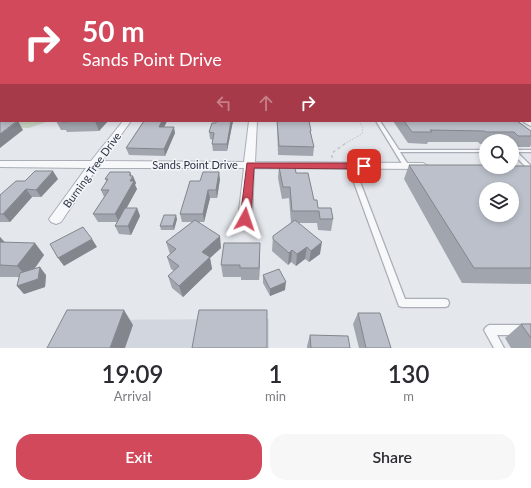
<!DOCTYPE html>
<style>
body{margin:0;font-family:Lato,sans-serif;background:#f7f7f7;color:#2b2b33;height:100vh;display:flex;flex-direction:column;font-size:15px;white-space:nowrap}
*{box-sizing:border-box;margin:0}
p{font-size:13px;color:#7c7c81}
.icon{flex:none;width:22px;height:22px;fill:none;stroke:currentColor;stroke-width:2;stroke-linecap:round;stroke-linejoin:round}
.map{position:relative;height:348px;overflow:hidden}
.drawer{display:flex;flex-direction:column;background:#fff;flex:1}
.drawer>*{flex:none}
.banner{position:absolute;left:0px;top:0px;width:531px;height:122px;box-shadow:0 2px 6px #0003;background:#d1495b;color:#fff;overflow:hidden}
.controls{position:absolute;left:479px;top:134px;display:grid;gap:8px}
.controls a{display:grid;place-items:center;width:40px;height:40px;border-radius:50%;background:#fff;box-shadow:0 2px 6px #0003;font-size:20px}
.pin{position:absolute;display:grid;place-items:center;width:34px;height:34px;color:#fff;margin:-17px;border-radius:8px;box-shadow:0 2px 6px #0006}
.me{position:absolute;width:44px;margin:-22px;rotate:5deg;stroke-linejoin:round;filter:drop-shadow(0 0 3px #0008)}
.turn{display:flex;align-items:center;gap:14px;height:84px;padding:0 16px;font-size:18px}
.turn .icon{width:52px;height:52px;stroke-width:2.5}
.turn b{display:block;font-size:28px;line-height:34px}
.lanes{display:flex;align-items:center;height:38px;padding:0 16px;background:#0003;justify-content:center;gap:20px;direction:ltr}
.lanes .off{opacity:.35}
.eta{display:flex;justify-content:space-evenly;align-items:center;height:68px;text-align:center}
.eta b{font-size:24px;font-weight:600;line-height:28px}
.cta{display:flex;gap:8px;margin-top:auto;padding:8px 16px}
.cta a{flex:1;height:46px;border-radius:16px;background:#d1495b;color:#fff;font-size:16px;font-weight:600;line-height:46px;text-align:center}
.cta a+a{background:#f7f7f7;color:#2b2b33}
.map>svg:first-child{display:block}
.built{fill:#d2d6de}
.green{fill:#c9d6c5}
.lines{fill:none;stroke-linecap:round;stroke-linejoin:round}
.lane-casing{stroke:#a9aeb7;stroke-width:2.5}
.street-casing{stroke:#a9aeb7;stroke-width:2}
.secondary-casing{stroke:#a9aeb7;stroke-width:2}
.path-far1{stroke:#c2c5cb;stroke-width:1;stroke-dasharray:1.5 1.5;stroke-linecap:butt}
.path{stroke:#c2c5cb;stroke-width:1.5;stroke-dasharray:3 3;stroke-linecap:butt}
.lane{fill:#f7f8fa;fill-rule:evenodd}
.street{fill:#f7f8fa;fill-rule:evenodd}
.secondary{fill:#fff;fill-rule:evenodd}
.wall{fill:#a1a5ae}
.shaded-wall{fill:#83868d}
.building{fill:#bbc0ca;stroke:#83868d;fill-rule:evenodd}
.route{fill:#d1495b;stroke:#882f3b}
.labels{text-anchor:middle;stroke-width:3;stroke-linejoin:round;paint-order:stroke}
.street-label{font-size:11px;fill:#2b3445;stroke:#f4f6f9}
</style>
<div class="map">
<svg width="531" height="348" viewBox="0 0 531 348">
<rect width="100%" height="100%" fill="#e4e7ec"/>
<polygon class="built" points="269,319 269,348 67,348 81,320"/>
<polygon class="green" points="0,41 1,121 49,121 29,128 0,127"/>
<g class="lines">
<defs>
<g id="lane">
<polygon points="376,121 380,121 399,150 486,150 486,152 400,152 409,166 408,167 404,167"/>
<polygon points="512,150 531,150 531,152 517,152 531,166 531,168 527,168 512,153"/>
<polygon points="351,164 354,166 405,299 445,299 448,300 449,303 448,306 445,307 402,307 399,306 348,166"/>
<polygon points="489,325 531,325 531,335 497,335 504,348 494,348 484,330 486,327"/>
</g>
<polygon id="street" points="123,121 131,121 102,161 244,162 249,121 257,121 255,162 423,163 428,166 423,169 254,168 252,219 250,222 245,224 240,222 238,219 244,168 97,168 61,222 56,224 51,222 49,219 86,168 0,167 0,161 91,161"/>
<g id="secondary">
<rect x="530" y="105" width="1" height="6"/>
<polygon points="530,118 531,118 531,126 525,123 523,121 530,121"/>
</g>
</defs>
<use href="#lane" class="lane-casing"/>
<use href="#street" class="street-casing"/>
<use href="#secondary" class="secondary-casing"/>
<polyline class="path-far1" points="344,144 362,134 363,128 359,121"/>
<polyline class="path" points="332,158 332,153 346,143"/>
<use href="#lane" class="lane"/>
<use href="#street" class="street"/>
<use href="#secondary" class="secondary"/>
</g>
<g class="wall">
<polygon points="530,41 531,41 531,95 530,94"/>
<polygon points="56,121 108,121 99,131 67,132 66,130 61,130"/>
<polygon points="144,121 167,121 164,127 175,133 165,156 129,155 126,148"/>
<polygon points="216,121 233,121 227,151 213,151 212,144 213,140 210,139 209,132 216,123"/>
<polygon points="277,121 309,121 311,131 311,134 314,147 313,156 278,155"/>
<polygon points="393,121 517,121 531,131 531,145 530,147 512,147 512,141 486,141 486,144 480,144 478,142 428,142 427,144 408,143"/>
<polygon points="409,165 531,166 531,284 462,283 404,179"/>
<polygon points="279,167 296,173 318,208 333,219 331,231 318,230 317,223 298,223 320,254 309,262 305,259 296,266 291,262 288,265 272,251 273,236 291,223 289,198 282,199 278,178"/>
<polygon points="132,176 136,183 135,185 137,189 126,208 137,208 140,216 131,235 119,234 115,226 117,222 98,222 93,214 104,197 101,190 107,182 105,179"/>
<polygon points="58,179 41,197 32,197 10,222 0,222 0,195 25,181"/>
<polygon points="220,179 217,198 210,198 204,222 199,222 221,248 210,258 212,269 183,297 172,288 168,276 174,271 171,269 167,257 170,254 166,242 192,222 182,222 180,214 200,181"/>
<polygon points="177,219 174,230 161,230 160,226"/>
<polygon points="0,237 5,242 44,255 34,269 46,275 45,287 24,294 17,286 19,277 0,277"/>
<polygon points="260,255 259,280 241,280 241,277 223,277 221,265"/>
<polygon points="263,275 285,290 270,296 263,283"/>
<polygon points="358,313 391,348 359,348 353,324"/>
<polygon points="521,324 531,324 531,348 511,348 505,338"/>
<polygon points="310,335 350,348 307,348 307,346"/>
</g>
<g class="shaded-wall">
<polygon points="18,121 23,130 0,148 0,134"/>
<polygon points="95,121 108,121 99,131"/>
<polygon points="162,121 167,121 161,134 159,127"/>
<polygon points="231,121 233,121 227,151 227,144"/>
<polygon points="174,127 175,133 165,156 164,149"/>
<polygon points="53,171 58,179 41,197 36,190"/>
<polygon points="130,172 132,177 133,176 136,183 135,185 137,189 119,222 115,214 130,181"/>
<polygon points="219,172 220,179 217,198 216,190"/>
<polygon points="26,189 32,197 10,222 3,214"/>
<polygon points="208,190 210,198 204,222 203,214"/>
<polygon points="137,208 140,216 131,235 128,226"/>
<polygon points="176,215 177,219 174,230 173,226"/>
<polygon points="220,236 221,248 210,258 212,269 183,297 179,286 202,252"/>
<polygon points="0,237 4,242 9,249 0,253"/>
<polygon points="92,239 97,247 64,266 58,258"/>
<polygon points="322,242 320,254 309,262 311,251"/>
<polygon points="35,243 44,255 28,278 17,266"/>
<polygon points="260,243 260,255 259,280 259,268"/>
<polygon points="307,247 305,259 296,266 297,254"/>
<polygon points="292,250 291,262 288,265 289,253"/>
<polygon points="40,267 46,275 45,287 24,294 17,286"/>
<polygon points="286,282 285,290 270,296 270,289"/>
<polygon points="124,310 133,325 125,348 110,348"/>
</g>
<g class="building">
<rect x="530" y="41" width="1" height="44"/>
<polygon points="0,121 17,121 0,134"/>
<polygon points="63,121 84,121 62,122"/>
<polygon points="144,121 162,121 159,127 174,127 164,149 126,148"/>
<polygon points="216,121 231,121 227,144 212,144 214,133 209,132 212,123 216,123"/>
<polygon points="277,121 309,121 311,131 310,131 314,147 279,146"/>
<polygon points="404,121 517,121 531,131 531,136 518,136 514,132 486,132 484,131 430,130 432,132 412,132"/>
<path d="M409 165H486V167H512V166H531V268H474ZM486 189H512V215H486Z"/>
<polygon points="279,167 295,167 296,173 308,173 314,200 317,200 318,208 331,208 333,219 320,219 319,211 292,211 290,187 283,187"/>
<polygon points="35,171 53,171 36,190 26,189 3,214 0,214 0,195 16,181 25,181"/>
<polygon points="110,172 130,172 130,176 133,176 130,181 134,181 115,214 93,214 109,190 101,190 108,179 105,179"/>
<polygon points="203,172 219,172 216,190 208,190 203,214 180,214 190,181 200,181"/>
<polygon points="125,208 137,208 128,226 115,226"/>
<polygon points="164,215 176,215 173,226 160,226"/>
<polygon points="195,220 220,236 202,252 210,257 179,286 168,276 179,266 167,257 176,249 166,242"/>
<polygon points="295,220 322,242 311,251 307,247 297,254 292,250 289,253 273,239 273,236"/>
<polygon points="83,227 92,239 58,258 50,244"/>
<polygon points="0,242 35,243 17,266 0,265"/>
<polygon points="224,243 260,243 259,268 240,268 240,265 221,265"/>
<polygon points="40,267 38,279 17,286 20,273"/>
<polygon points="279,269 286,282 270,289 263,275"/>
<polygon points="67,310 124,310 110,348 47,348"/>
<polygon points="199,310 267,310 267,348 192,348"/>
<polygon points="358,313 380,313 391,348 366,348"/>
<polygon points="521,324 531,324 531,338"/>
<polygon points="310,335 348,336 350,348 311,348"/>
</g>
<linearGradient id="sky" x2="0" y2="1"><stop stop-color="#8bb4dd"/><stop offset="0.46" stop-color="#f3f4f6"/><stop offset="1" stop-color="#f3f4f6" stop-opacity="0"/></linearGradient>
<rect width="531" height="90" fill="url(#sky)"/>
<polygon class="route" points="247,163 364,163 368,166 364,169 254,168 251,219 249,222 241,222 240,219"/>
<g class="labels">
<g class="street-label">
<text x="195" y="169">Sands Point Drive</text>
<text transform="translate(92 170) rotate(-54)" y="4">Burning Tree Drive</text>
</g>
</g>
</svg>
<div class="controls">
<a><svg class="icon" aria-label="search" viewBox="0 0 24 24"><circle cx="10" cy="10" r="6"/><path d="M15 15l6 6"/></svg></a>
<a><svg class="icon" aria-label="layers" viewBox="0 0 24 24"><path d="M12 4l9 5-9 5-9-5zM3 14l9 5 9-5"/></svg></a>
</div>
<div class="pin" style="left:364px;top:166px;background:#d93025"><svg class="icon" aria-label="arrive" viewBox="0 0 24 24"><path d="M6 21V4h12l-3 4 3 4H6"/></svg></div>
<svg class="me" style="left:245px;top:219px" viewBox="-20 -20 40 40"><path d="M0-17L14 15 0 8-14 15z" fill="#d1495b" stroke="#fff" stroke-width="4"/></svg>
<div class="banner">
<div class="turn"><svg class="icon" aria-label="right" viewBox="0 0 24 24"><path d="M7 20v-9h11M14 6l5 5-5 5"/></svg><div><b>50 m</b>Sands Point Drive</div></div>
<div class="lanes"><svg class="icon off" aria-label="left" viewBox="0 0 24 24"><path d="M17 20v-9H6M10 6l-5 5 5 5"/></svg><svg class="icon off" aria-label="ahead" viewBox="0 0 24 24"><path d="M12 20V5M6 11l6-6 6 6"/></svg><svg class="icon" aria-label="right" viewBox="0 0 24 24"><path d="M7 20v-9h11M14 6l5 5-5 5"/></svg></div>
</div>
</div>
<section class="drawer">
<div class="eta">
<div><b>19:09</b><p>Arrival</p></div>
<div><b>1</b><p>min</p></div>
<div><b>130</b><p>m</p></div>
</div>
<div class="cta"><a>Exit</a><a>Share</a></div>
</section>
